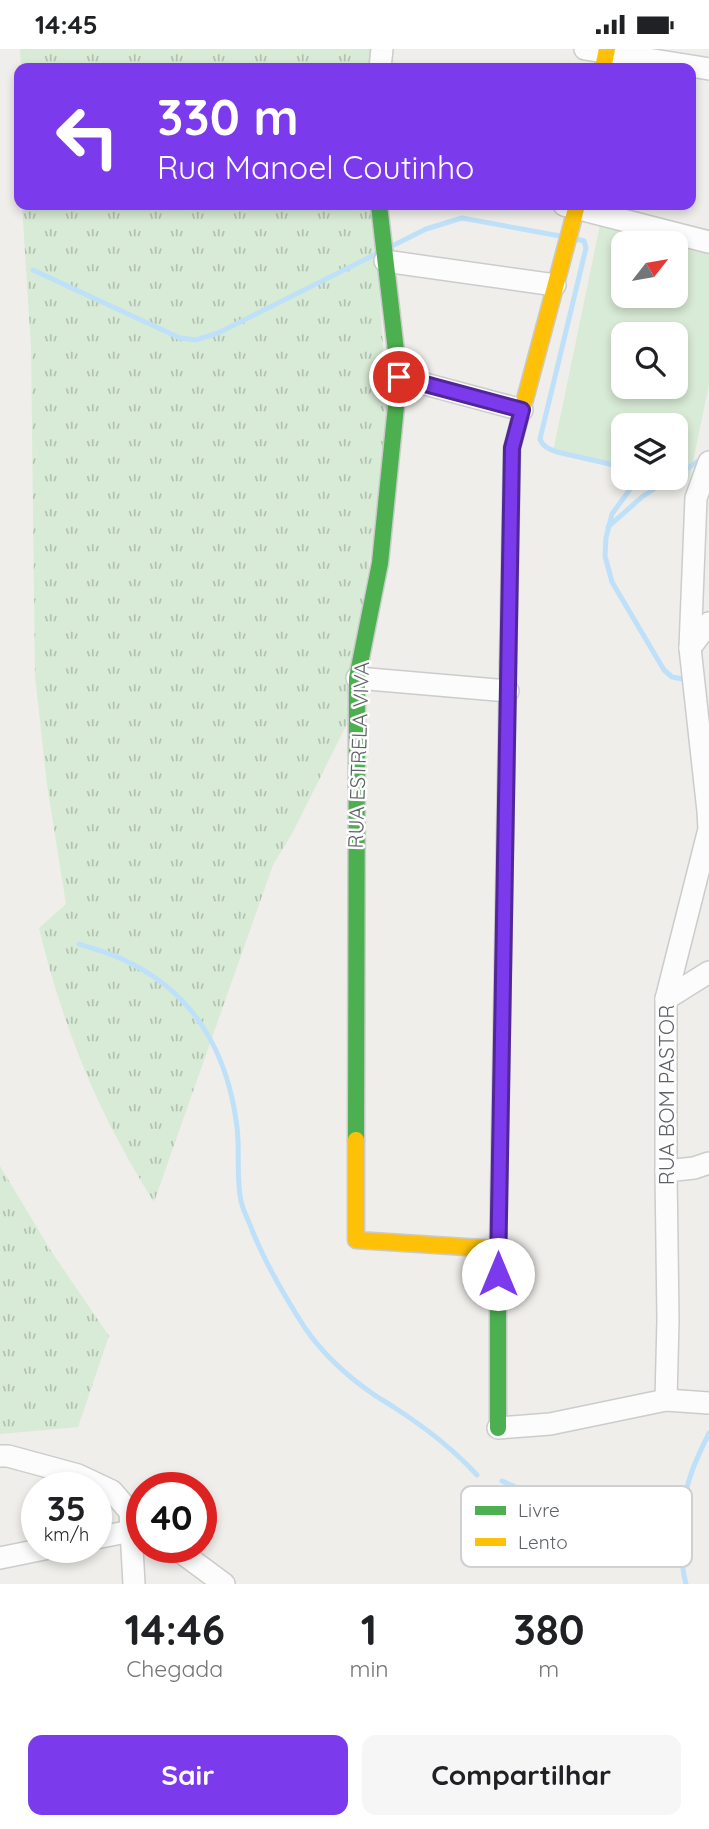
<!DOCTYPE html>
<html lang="pt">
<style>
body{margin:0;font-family:Quicksand,sans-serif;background:#f6f6f6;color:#202124;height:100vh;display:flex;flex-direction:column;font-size:26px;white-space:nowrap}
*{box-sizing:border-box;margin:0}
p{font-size:23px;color:#757577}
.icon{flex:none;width:38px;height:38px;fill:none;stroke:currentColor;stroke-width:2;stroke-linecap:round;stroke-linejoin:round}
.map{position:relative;height:1535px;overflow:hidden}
.details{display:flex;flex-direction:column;background:#fff;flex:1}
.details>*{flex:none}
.top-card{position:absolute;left:14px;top:14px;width:682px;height:147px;border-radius:14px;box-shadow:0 4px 10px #0003;background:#7c3aed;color:#fff;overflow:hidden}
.needle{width:46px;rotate:59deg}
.fabs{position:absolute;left:611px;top:182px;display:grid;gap:14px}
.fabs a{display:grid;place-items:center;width:77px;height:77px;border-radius:14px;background:#fff;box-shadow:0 4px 10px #0003;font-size:35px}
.speed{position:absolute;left:21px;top:1423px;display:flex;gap:14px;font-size:35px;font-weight:700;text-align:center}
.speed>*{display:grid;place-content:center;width:91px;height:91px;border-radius:50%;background:#fff;box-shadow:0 4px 10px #0003;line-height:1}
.speed small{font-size:18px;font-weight:400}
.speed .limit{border:10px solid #d22;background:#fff;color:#111}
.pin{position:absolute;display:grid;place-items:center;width:60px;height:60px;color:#fff;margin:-30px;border:4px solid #fff;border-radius:50%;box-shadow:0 2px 7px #0007}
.me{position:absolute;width:77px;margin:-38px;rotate:0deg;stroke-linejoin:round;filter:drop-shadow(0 0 5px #0008)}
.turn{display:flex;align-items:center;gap:24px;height:147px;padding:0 28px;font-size:32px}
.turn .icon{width:91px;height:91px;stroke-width:2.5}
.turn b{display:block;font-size:49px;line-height:60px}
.eta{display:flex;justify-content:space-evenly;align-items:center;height:119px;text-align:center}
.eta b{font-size:42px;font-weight:800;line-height:49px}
.button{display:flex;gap:14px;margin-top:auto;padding:14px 28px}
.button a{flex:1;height:80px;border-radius:14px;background:#7c3aed;color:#fff;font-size:28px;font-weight:800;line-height:80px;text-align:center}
.button a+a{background:#f6f6f6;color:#202124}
.status{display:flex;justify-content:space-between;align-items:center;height:49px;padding:0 35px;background:#fff;direction:ltr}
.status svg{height:19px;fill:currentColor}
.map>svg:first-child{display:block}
.grass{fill:url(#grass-tufts)}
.park{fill:#d8ebd6;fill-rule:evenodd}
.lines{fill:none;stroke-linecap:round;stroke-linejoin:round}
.stream{stroke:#bfe0f9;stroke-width:5}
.street-casing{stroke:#cbcccc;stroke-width:24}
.fast-casing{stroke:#cacacb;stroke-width:19}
.slow-casing{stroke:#cacacb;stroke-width:19}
.street{stroke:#fdfcfc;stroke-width:21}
.fast{stroke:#4caf50;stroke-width:16}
.slow{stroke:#ffc107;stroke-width:16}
.route-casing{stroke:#51269a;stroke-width:18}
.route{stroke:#7c3aed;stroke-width:12}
.labels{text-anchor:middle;stroke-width:5;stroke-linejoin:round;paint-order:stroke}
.street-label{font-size:21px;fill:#5f6368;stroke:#fff}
.key{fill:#fff;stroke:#cfd0d2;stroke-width:2}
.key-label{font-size:19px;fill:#5f6368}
</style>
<div class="status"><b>14:45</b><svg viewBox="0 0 49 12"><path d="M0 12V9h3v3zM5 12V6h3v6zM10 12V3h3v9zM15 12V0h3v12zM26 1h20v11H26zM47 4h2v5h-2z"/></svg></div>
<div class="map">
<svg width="709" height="1535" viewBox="0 0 709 1535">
<defs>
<pattern id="grass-tufts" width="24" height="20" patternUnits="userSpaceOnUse" patternTransform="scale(1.75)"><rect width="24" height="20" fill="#d8ebd6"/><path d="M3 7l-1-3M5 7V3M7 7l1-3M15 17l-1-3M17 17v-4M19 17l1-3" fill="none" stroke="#b2c2b1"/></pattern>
</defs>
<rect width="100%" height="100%" fill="#efeeea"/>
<g class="grass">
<polygon points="20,0 372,0 372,19 21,19"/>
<path d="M22 156H374L388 376 348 673 293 783 273 816 154 1153C98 1064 64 982 39 879L66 855 47 736 35 627 31 298Z"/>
<polygon points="0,1117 51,1202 109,1287 78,1378 0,1385"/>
</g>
<path class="park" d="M600 176 709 200V335L689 432 675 429 676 376H623V418L553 403ZM623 194H676V247H623ZM623 285H676V338H623Z"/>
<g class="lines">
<g class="stream">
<path d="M576 190 584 192 586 199 540 390C543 398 549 400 557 403L623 418"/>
<polyline points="394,196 426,180 462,169 560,187"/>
<polyline points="33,221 180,289 196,291 218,284 376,205"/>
<polyline points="676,427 703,409"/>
<polyline points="634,429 633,436 612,465 606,489 605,507 612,533 664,621 672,628 688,631"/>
<polyline points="608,478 643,447 672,429"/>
<path d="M79 895C94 900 110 904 124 911 194 943 228 1004 237 1078 240 1102 236 1128 241 1152 243 1162 249 1172 252 1181 266 1216 285 1248 305 1279 323 1305 347 1327 373 1345 380 1350 388 1354 395 1359 423 1377 455 1402 477 1426"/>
<polyline points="502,1432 614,1482 682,1486"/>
<path d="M686 1535C678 1507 681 1452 691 1425 696 1410 703 1397 709 1384"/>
</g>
<defs>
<g id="street">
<polyline points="585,0 709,20"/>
<polyline points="380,19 382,0"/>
<polyline points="564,156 709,193"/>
<polyline points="385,212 555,236"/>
<polyline points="399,328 522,361"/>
<polyline points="690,599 709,574"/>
<polyline points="357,629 508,642"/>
<polyline points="666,950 709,923"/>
<polyline points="666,1122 694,1119 709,1114"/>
<polyline points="666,1351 668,1271 666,1122 666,950 709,780 708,762 690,599 696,449 709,413"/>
<polyline points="498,1379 550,1375 666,1351 709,1354"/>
<polyline points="0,1407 8,1407 78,1426 112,1442 130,1463 134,1535"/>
<polyline points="96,1489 131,1482 142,1484"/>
<polyline points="174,1498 224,1535"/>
<polyline points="0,1509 54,1498"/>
</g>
<g id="fast">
<polyline points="356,1091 357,629 380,514 399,328 379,156"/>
<polyline points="498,1379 498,1200 508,613"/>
</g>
<g id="slow">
<polyline points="603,19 607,0"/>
<polyline points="508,613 512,399 577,156"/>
<polyline points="356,1091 356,1191 498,1200"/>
</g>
</defs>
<use href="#street" class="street-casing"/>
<use href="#fast" class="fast-casing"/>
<use href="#slow" class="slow-casing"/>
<use href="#street" class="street"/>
<use href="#fast" class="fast"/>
<use href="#slow" class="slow"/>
</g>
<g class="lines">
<defs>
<polyline id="route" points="399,328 522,361 512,399 498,1225"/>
</defs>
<use href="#route" class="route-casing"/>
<use href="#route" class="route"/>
</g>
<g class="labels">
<g class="street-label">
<text transform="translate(359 706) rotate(-88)" y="7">RUA ESTRELA VIVA</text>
<text transform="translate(667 1046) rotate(-90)" y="7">RUA BOM PASTOR</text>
</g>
</g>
<rect x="461" y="1437" width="231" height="81" rx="10" class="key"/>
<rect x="475" y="1457" width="31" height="9" fill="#4caf50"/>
<rect x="475" y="1489" width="31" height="8" fill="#ffc107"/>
<g class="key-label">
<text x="518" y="1468">Livre</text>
<text x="518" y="1500">Lento</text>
</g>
</svg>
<div class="fabs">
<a><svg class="needle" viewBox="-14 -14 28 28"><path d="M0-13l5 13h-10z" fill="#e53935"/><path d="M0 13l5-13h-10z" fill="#757577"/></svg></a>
<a><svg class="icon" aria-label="search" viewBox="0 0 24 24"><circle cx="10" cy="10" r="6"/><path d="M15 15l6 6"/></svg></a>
<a><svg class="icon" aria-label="layers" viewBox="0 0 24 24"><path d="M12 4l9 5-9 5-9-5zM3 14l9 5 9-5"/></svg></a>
</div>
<div class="speed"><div>35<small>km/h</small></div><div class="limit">40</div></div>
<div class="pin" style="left:399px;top:328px;background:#d93025"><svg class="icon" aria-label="arrive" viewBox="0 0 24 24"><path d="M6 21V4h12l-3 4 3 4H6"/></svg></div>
<svg class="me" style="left:498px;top:1225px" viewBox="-20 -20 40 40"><circle r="19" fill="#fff"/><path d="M0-13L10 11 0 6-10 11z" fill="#7c3aed"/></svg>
<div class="top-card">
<div class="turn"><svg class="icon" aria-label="left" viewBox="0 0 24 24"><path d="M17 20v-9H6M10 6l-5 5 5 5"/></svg><div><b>330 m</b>Rua Manoel Coutinho</div></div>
</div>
</div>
<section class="details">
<div class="eta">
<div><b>14:46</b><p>Chegada</p></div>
<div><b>1</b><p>min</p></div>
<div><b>380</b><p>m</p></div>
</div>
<div class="button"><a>Sair</a><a>Compartilhar</a></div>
</section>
